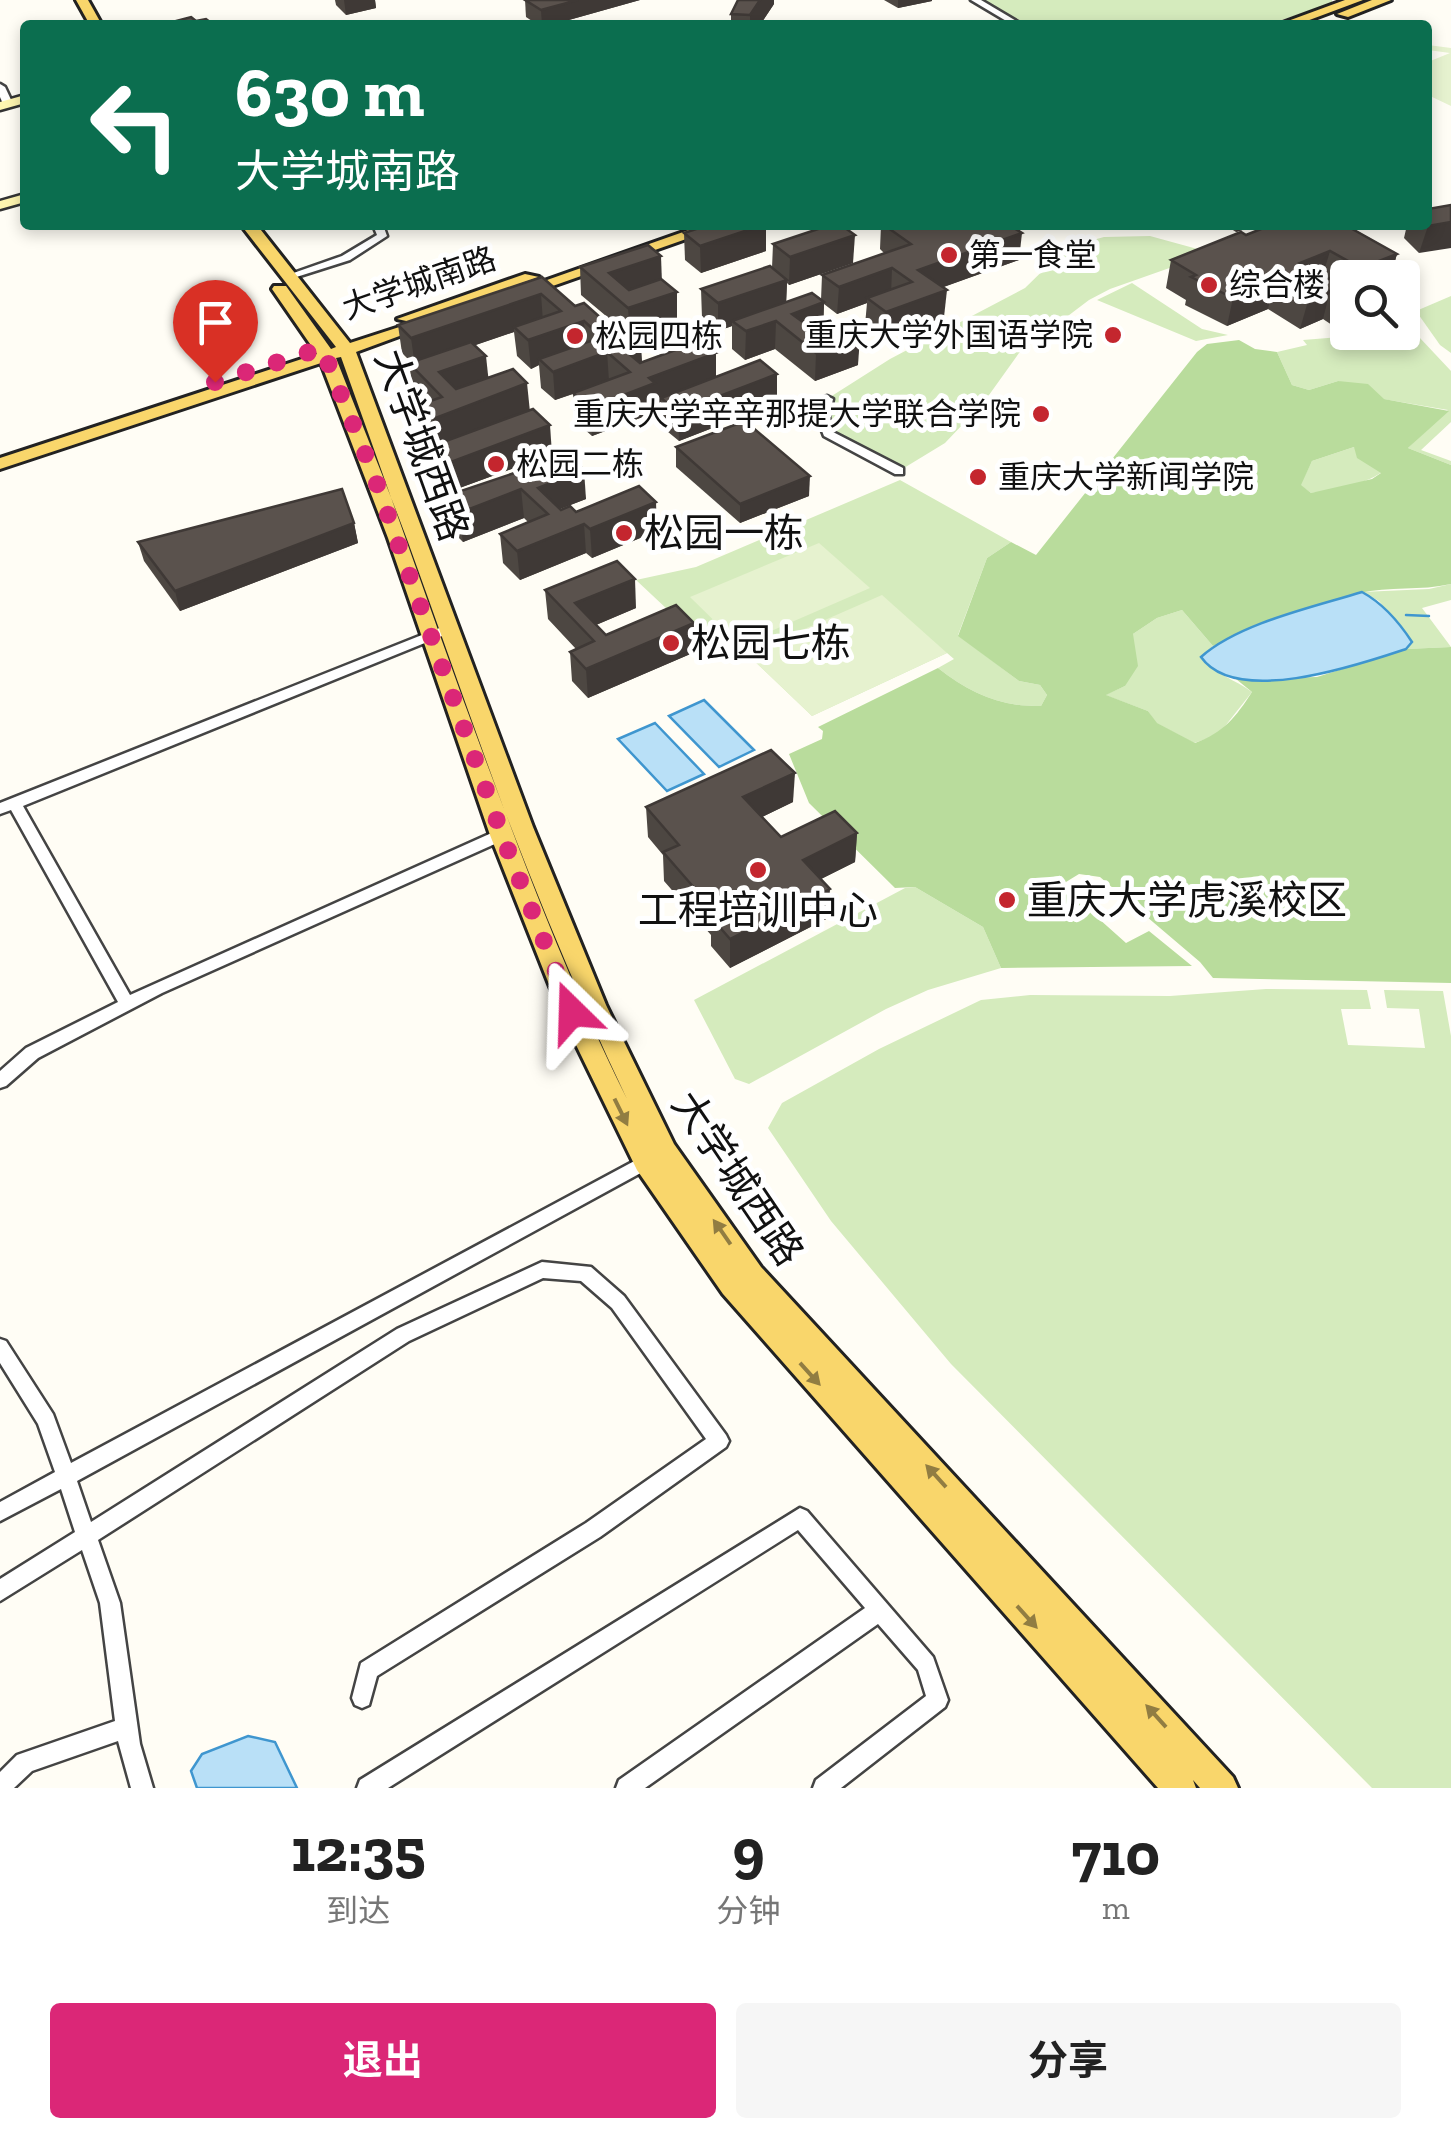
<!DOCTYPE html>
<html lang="zh">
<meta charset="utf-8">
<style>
body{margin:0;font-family:"Zilla Slab","Noto Sans SC",serif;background:#f6f6f6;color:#222;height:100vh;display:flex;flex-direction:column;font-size:38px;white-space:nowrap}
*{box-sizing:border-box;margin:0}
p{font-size:32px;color:#767676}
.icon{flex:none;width:55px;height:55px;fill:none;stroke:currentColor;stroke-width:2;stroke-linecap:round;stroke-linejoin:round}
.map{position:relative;height:1788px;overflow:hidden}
.details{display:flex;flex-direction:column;background:#fff;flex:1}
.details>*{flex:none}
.top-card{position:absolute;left:20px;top:20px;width:1412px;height:210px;border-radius:10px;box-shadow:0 5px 15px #0003;background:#0b6e4f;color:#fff;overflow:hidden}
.tools{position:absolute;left:1330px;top:260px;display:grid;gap:20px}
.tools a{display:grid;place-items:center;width:90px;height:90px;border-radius:10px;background:#fff;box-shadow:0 5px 15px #0003;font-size:50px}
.pin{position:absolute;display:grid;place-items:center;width:85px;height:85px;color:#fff;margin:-102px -42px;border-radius:50% 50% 50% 0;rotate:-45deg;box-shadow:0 0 10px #0007}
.pin .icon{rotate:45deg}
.me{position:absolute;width:110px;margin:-55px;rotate:338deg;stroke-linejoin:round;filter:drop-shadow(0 0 8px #0008)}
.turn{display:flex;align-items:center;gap:35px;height:210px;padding:0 50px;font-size:45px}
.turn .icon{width:130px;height:130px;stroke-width:2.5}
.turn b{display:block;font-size:70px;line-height:85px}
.eta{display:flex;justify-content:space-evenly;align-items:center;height:170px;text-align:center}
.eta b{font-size:60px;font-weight:700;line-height:70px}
.action{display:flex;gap:20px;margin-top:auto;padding:20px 50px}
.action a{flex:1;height:115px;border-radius:10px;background:#db2777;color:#fff;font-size:40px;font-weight:700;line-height:115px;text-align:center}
.action a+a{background:#f6f6f6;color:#222}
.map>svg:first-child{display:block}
.green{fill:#d5ebbd}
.forest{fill:#b9dc9c;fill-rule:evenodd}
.pitch{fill:#e6f2cf}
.water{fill:#b9e0f7;stroke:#3f96cf;stroke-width:2.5}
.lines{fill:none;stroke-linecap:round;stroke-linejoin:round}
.stream{stroke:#3f96cf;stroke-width:2.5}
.street-casing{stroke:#444;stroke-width:5}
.secondary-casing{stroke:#333;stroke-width:5}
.primary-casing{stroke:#222;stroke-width:6}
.street{fill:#fff;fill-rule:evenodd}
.secondary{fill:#fff6b0;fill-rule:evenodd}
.primary{fill:#f9d66b;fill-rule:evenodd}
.wall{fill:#4d4742}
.shaded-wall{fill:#3f3936}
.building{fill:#5a524d;stroke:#3f3936;stroke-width:2.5}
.oneway{fill:#917d42}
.route{stroke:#db2777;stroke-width:18;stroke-dasharray:0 32.4}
.poi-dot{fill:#c4262e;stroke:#fff;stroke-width:4}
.labels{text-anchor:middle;stroke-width:10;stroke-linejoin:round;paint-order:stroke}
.far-poi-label{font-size:32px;fill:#111;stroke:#fff;text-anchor:start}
.far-street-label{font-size:32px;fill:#111;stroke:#fff}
.street-label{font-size:40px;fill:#111;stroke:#fff}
.poi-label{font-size:40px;fill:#111;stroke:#fff;text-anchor:start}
</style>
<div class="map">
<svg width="1451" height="1788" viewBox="0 0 1451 1788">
<rect width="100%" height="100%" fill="#fffdf5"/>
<g class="green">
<polygon points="983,0 1332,0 1332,3 1267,25 1028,25"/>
<polygon points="1150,236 1212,253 1110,289 1089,300 1019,353 984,402 945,443 899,471 828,434 827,399 890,359 1025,288 1067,247 1104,237"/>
<polygon points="1132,283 1202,329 1228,335 1196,341 1097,300"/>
<polygon points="1451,296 1451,353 1440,345 1416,311"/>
<polygon points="1403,320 1451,371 1451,422 1421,450 1451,461 1451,465 1408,448 1448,410 1383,399 1338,381 1309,390 1292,385 1277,352 1307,345 1303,340 1402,332"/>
<path d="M1354 447 1382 472C1364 485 1334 490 1311 493L1300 485 1312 461Z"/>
<path d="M900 480 1011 542 987 558 958 635 1019 681 1040 685 1047 695 1041 706C1000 707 970 693 938 668L954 659 947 653 812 716 747 654 684 625 636 580 696 567Z"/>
<polygon points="1451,584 1451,600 1422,608 1451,647 1406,649 1412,642 1379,601 1362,592 1429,589"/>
<path d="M1182 610 1213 646 1202 656C1214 675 1235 679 1252 692L1218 735 1194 743 1156 723 1148 711 1105 695 1125 686 1133 634 1157 618Z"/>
<polygon points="915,887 983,927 1001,968 928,990 886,1009 749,1084 735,1079 694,1000 905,888"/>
<polygon points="1266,989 1367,990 1371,1009 1341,1009 1348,1045 1425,1048 1419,1009 1387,1008 1384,990 1443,991 1451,1036 1451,1788 1372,1788 951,1364 831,1221 768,1128 782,1103 879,1049 981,1000 1030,995 1170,996"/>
</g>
<path class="forest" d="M1239 340 1255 349 1277 352 1292 385 1309 390 1338 381 1368 384 1384 399 1449 411 1408 448 1451 465V584C1421 591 1389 586 1359 593 1309 605 1261 626 1213 646L1182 610 1157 618 1133 634 1138 666 1125 686 1106 695 1148 711 1157 723 1195 743C1223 733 1236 717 1252 692L1236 679 1317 677 1406 649 1451 647V983L1213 978 1200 962 1100 877 1079 874 1061 885 1126 943 1149 931 1192 966 1001 968 983 927 915 887 895 888 809 803 789 754 822 739 823 731 818 727 938 668C970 693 1000 707 1041 706L1047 695 1040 685 1019 681 958 636 987 558 1011 542 1036 555 1197 352 1207 344ZM1354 447 1357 458 1381 473 1372 479 1311 493 1301 485 1312 461Z"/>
<g class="pitch">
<polygon points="1428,45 1451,48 1451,106 1428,95 1428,62 1450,53 1428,50"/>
<polygon points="819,543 870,588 739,645 690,597"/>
<polygon points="882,595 947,653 812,716 747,654"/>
</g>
<g class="water">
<path d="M1362 592C1384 604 1399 622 1412 642L1406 649C1358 665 1236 707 1201 657 1239 623 1314 607 1362 592Z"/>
<polygon points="704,700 754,750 719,767 669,716"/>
<polygon points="655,723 704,774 667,791 618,739"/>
<polygon points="248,1736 275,1742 297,1788 197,1788 191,1771 202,1754"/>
</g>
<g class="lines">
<polyline class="stream" points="1406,615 1429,616"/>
<defs>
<g id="street">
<polygon points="971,0 981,0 1023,25 1013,25"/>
<polygon points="0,84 5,87 13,104 11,106 3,104 0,97"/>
<polygon points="373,225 383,225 387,236 350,260 287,280 282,277 342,256 377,235"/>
<polygon points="827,396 833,399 829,418 833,432 903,468 903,474 895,474 824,436 817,418 821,399"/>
<polygon points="442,627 449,631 447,634 23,806 130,995 496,831 506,831 508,835 506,839 162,993 38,1058 6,1086 0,1088 0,1071 26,1048 118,1002 11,810 0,814 0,803"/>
<polygon points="653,1151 659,1153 661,1158 659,1163 77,1481 91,1522 397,1329 542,1262 591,1267 624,1296 726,1435 729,1441 726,1447 600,1537 377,1676 369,1705 362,1708 355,1705 352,1698 361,1663 586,1523 706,1439 612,1308 581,1281 543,1278 409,1341 98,1540 120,1603 140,1744 153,1788 131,1788 118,1741 32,1771 14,1788 0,1788 0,1772 17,1755 115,1721 100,1603 82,1550 0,1601 0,1579 75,1532 61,1489 0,1521 0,1502 55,1472 38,1424 0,1363 0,1339 6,1341 53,1414 71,1463"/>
<polygon points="800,1508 807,1511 933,1657 948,1700 945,1707 841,1788 813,1788 816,1780 926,1696 918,1670 878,1624 645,1788 616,1788 619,1780 865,1608 798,1530 388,1788 357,1788 360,1780"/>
</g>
<g id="secondary">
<polygon points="25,95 25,103 0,110 0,102"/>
<polygon points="25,194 25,202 0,209 0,201"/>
</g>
<g id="primary">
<polygon points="76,0 88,0 102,25 90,25"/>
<polygon points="1345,0 1363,0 1296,25 1277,25"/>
<polygon points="1372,0 1391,0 1348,17 1337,14"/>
<path d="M241 225H257L350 343 424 319 432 324 356 352 533 827 606 1005 674 1144 761 1267 1233 1777 1238 1788H1200L1193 1780 1196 1788H1158L723 1294 637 1170 560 1012 490 835 388 538 321 363 0 469V458L317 354 272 289 274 286H286L331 349 336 347ZM341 357C431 606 513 860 627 1099 538 920 476 730 408 542 385 480 360 420 336 358Z"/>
<polygon points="703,225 726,225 527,295 513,292"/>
<polygon points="525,274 539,277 411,322 397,319"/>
</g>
</defs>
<use href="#street" class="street-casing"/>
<use href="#secondary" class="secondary-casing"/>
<use href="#primary" class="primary-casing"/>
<use href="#street" class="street"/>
<use href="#secondary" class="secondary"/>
<use href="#primary" class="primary"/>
</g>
<g class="wall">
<polygon points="335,0 375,0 376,8 346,15 336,5"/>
<polygon points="525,0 640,0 551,25 538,25 526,17"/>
<polygon points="884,0 932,0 932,1 898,8"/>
<polygon points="774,4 760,25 731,25 731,14"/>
<polygon points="1451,205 1419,253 1404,238 1407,225 1428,225"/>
<polygon points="881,225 1015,225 1011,226 1019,260 943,287 944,317 884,339 865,325 867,303 837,314 824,304 823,330 817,333 858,365 815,381 775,349 745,360 732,349 732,326 718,331 702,318 701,289 772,268 773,244 853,263 789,285 787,283 786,302 821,300 822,275 884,253 880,249"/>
<polygon points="1225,225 1258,225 1236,232"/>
<polygon points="1288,225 1347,225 1397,254 1390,278 1348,278 1348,325 1338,329 1323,319 1300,329 1268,309 1227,326 1185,305 1186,300 1166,288 1171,260 1246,235"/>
<polygon points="684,233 766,251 701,273 685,260"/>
<polygon points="580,267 662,280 677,292 677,320 638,333 640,335 642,362 716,377 777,374 777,403 679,441 662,427 661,402 656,404 656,412 592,436 575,421 573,394 555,400 541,388 539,365 531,369 517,356 514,332 475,345 489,378 530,411 552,454 454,490 439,474 435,446 423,433 419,405 424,403 413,391 409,363 411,362 402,353 398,325 542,277 575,306 612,328 618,326 581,295"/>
<polygon points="676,447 809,496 740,523 676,467"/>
<polygon points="568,455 586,499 560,509 657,531 592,558 586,553 520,580 503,563 500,534 528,522 524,518 463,542 447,526 443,497"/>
<polygon points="354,523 358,543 180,611 144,561 138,542"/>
<polygon points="545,590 636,608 596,625 606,635 695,652 588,698 572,681 570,652 576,649 548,619"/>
<polygon points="793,802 762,817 781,837 857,833 855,862 821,879 828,918 730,968 711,946 711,935 664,881 663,855 648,837 646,807"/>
</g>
<g class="shaded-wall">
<polygon points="344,0 375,0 376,8 346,15"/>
<polygon points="578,0 640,0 551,25 542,25 541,10"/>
<polygon points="760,0 774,0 774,4 760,25 750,25 750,15"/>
<polygon points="898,0 932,0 932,1 898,8"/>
<polygon points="1451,222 1451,248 1419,253 1428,226"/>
<polygon points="763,225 766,225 766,251 701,273 700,246"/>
<polygon points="1117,225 1130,225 1116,230"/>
<polygon points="1238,225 1258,225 1236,232"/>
<polygon points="1022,233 1019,260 916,297 918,270"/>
<polygon points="855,235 853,263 789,285 790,257"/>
<polygon points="1330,251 1322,278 1300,263"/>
<polygon points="1397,254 1390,278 1358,278 1361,268"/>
<polygon points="661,256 662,283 617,299 609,273"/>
<polygon points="892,268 891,295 867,298 867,303 837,314 839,287"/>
<polygon points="787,280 786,308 732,321 732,326 718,331 718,303"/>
<polygon points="1274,281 1268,309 1227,326 1233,298"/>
<polygon points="947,290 944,317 884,339 886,312"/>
<polygon points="1330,291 1323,319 1300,329 1308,301"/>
<polygon points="677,292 677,320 630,336 628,308"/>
<polygon points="541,294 543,322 514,327 514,332 415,366 411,338"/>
<polygon points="1346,300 1348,300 1348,325 1338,329"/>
<polygon points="824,302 823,330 799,339 792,314"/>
<polygon points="584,321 586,349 539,359 539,365 531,369 528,340"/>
<polygon points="776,321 775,349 745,360 746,331"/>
<polygon points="640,335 642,364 617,344"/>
<polygon points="860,337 858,365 815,381 816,353"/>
<polygon points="607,352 609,381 555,400 553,372"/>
<polygon points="716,353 716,382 661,398 661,402 656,404 656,412 592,436 590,408 649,378"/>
<polygon points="486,356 489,384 442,401 439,372"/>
<polygon points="777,374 777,403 679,441 678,412"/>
<polygon points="527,383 530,412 437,448 433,419"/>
<polygon points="550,425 552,454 454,490 451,462"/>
<polygon points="584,470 586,499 547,514 538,488"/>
<polygon points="810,476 809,496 740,523 740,504"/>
<polygon points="521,489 524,518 463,542 459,513"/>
<polygon points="656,502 657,531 592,558 590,529"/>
<polygon points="354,523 358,543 180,611 175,591"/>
<polygon points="584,524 586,553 520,580 517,551"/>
<polygon points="635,579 636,608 584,630 575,603"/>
<polygon points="694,623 695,652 588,698 586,669"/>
<polygon points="795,773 793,802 743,826 743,797"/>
<polygon points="857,833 855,862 801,889 803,860"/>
<polygon points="830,889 828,918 730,968 730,939"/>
</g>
<g class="building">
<polygon points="525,0 578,0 541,10"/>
<polygon points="738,0 760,0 750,15 731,14"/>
<polygon points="191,17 196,21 206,19 214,25 161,25"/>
<polygon points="1451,205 1451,222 1428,226 1427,225 1428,209"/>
<polygon points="708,225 763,225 700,246 684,233"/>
<polygon points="830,225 841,225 855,235 790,257 773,244"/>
<polygon points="884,225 1009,225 1022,233 918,270 947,290 886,312 867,298 912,282 892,268 839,287 822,275 911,244"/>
<polygon points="1271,225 1345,225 1397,254 1361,268 1330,251 1300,263 1328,279 1350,270 1363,278 1348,278 1348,300 1346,300 1330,291 1308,301 1274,281 1233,298 1191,277 1196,275 1171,260 1241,232 1246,235"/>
<polygon points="648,245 661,256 609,273 629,290 661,279 677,292 628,308 580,267"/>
<polygon points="770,266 787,280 718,303 701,289"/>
<polygon points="542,277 575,306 584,303 612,328 626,323 640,335 617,344 640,363 700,341 716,353 649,378 655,383 590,408 573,393 630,372 607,352 553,372 539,359 602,337 584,321 528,340 514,327 561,311 541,294 411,338 398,325"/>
<polygon points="812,293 824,302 792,314 818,333 843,324 860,337 816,353 776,321 746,331 732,321"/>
<polygon points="471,342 486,356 439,372 456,389 513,369 527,383 433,419 419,405 442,397 409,363"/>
<polygon points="760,360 777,374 678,412 661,398"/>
<polygon points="533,409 550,425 451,462 435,445"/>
<polygon points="745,421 810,476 740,504 676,447"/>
<polygon points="568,455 584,470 538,488 561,510 570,506 576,512 639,486 656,502 590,529 584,524 517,551 500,534 548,514 521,489 459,513 443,497"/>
<polygon points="342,489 354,523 175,591 138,542"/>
<polygon points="617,561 635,579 575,603 606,635 676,605 694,623 586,669 570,652 594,641 545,590"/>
<polygon points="771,750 795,773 743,797 781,837 835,811 857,833 803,860 830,889 730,939 711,917 717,914 663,852 679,845 646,807"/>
</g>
<defs><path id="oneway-solid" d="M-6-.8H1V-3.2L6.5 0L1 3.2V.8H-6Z" transform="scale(2.5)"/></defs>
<g class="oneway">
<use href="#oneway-solid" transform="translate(621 1112) rotate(64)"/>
<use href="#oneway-solid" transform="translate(722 1232) rotate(-125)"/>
<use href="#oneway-solid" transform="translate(810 1374) rotate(48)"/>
<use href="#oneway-solid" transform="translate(936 1476) rotate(-132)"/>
<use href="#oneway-solid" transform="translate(1027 1617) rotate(48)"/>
<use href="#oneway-solid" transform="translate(1156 1716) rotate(-132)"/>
</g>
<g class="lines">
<polyline class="route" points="215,382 322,348 373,473 502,835 572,1012"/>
</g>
<g class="poi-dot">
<circle cx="949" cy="255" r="10"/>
<circle cx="1209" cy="285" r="10"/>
<circle cx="1113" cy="335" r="10"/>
<circle cx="575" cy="336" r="10"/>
<circle cx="1041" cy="414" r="10"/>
<circle cx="496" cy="464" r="10"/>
<circle cx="978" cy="477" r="10"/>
<circle cx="624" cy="533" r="10"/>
<circle cx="671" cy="643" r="10"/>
<circle cx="758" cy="870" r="10"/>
<circle cx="1007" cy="900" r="10"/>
</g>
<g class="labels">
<g class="far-poi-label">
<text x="969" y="266">第一食堂</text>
<text x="1229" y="296">综合楼</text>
<text x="1093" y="346" text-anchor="end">重庆大学外国语学院</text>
<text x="595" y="347">松园四栋</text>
<text x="1021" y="425" text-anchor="end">重庆大学辛辛那提大学联合学院</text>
<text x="516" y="475">松园二栋</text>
<text x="998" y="488">重庆大学新闻学院</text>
</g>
<g class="far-street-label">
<text transform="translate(419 283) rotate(-19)" y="11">大学城南路</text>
</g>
<g class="street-label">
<text transform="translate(422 445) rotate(70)" y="14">大学城西路</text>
<text transform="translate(738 1178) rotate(56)" y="14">大学城西路</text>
</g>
<g class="poi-label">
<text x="644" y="547">松园一栋</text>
<text x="691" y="657">松园七栋</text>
<text x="1027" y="914">重庆大学虎溪校区</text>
<text x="758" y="924" text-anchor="middle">工程培训中心</text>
</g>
</g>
</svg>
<div class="tools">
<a><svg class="icon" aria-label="search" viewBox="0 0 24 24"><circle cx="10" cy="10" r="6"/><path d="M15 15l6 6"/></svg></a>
</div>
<div class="pin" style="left:215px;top:382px;background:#d93025"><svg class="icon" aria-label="arrive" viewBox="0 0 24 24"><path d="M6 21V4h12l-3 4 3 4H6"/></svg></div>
<svg class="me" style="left:572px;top:1012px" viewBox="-20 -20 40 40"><path d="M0-17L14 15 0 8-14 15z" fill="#db2777" stroke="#fff" stroke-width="4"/></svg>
<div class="top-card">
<div class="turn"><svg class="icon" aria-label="left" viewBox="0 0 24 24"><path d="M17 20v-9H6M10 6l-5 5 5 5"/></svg><div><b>630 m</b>大学城南路</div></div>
</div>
</div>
<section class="details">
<div class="eta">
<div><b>12:35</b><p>到达</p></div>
<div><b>9</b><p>分钟</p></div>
<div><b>710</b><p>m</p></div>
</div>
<div class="action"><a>退出</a><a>分享</a></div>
</section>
